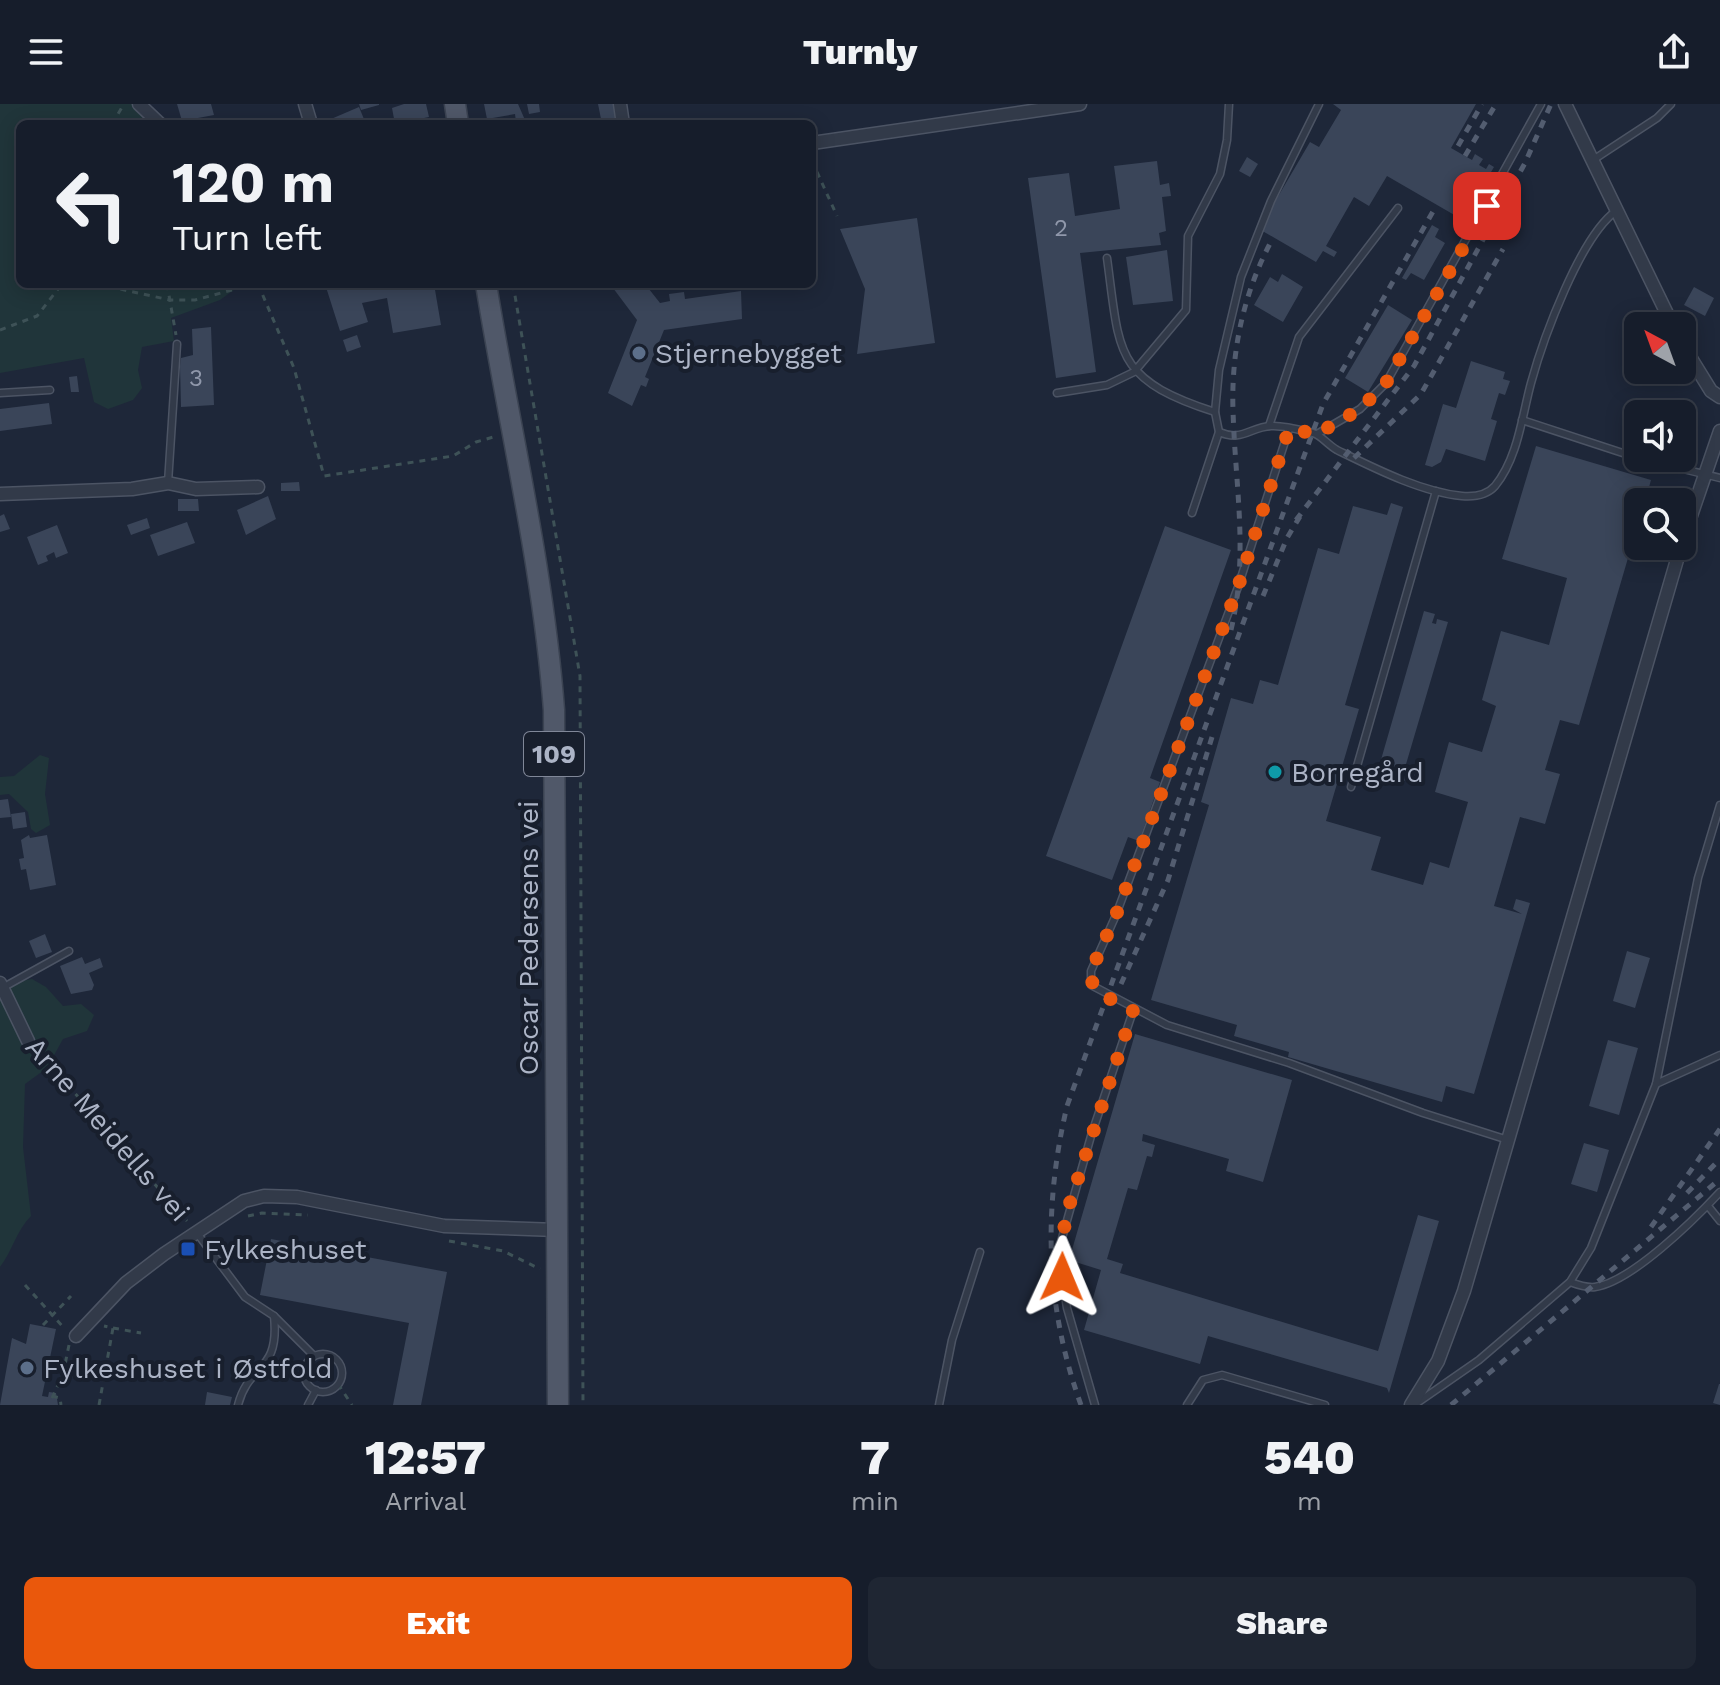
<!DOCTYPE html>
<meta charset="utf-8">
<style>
body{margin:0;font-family:"Work Sans",sans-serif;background:#1f2633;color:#f1f3f6;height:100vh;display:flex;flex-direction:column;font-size:30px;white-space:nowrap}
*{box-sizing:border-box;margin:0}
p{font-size:26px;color:#9ea2a9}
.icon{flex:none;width:44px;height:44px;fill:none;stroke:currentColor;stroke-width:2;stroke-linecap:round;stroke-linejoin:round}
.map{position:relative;height:1301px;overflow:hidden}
.side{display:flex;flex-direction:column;background:#161d2b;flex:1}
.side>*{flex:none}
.guide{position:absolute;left:16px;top:16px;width:800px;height:168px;border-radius:12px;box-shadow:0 4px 20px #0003,0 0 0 2px #353b47;background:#161d2b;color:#f1f3f6;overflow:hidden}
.needle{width:52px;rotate:319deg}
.tools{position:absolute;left:1624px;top:208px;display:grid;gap:16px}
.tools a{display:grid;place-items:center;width:72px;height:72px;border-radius:12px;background:#161d2b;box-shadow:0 4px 20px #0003,0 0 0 2px #353b47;font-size:40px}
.pin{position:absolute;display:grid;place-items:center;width:68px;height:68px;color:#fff;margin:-34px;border-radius:16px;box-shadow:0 4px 12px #0006}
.me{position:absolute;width:88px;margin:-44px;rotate:1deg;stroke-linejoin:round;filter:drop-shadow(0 0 6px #0008)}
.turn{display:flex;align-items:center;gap:28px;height:168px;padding:0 24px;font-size:36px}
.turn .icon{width:104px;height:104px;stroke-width:2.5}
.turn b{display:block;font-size:56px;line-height:68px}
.eta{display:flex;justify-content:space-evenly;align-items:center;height:136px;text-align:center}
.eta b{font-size:48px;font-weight:800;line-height:56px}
.primary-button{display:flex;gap:16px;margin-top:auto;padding:16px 24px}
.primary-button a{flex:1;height:92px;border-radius:12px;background:#ea580c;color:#fff;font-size:32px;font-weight:800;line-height:92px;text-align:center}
.primary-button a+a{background:#1f2633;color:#f1f3f6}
header{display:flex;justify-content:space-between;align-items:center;height:104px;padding:0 24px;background:#161d2b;font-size:36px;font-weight:800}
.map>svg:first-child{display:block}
.green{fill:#20353a}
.building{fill:#3a4559}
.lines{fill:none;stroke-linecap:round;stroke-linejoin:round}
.lane-casing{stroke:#4c5464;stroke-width:9}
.street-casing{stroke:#4c5464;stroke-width:15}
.primary-casing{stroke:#3b4352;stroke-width:23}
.path{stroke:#3e5257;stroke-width:3;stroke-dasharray:6 6;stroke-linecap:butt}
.lane{stroke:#323a49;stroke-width:6}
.street{stroke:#323a49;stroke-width:12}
.primary{stroke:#505869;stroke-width:20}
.rail{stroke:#535d70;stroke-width:5;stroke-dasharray:8 8;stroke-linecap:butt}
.route{stroke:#ea580c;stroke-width:14;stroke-dasharray:0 25.2}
.service-dot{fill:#5c6f8a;stroke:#181f2d;stroke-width:3}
.culture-dot{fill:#0f9aa8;stroke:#181f2d;stroke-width:3}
.transit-dot{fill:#1a4fb4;stroke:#181f2d;stroke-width:3}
.labels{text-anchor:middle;stroke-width:8;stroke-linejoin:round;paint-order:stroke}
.number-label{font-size:24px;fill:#9098ab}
.shield{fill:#181f2d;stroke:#808798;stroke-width:2}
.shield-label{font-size:26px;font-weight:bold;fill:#acb4c6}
.poi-label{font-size:28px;fill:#acb4c6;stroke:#181f2d;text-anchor:start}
.street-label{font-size:28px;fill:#acb4c6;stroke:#181f2d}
</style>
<header><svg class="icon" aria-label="menu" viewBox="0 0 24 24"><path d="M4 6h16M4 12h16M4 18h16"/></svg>Turnly<svg class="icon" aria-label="share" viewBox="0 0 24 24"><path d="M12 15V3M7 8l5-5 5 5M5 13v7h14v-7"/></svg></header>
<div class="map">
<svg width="1720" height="1301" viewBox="0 0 1720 1301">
<rect width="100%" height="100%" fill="#1e2739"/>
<g class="green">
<polygon points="0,0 134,0 146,20 20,20 20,180 242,180 220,196 171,214 174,237 142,243 138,266 142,284 133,296 108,305 94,298 84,254 0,269"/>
<polygon points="40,651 49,654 45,690 50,721 36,729 31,725 28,708 9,690 0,691 0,673 14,672"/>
<path d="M32 875 46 883 63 902 81 900 94 911 87 927 63 935 47 964 25 980 23 1043 31 1112C16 1127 13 1146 0 1163V881Z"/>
</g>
<g class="building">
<polygon points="177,0 211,0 214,11 182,17"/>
<polygon points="359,0 379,0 379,1 361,6"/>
<polygon points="404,0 426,0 429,13 395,20 392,4"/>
<polygon points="484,0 518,0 525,16 516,18 515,10 487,15"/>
<polygon points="527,0 539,0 540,8 529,10"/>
<polygon points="598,0 614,0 617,20 602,20"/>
<polygon points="1333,0 1476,0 1451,44 1472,56 1475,50 1483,55 1479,61 1486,65 1489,60 1494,63 1463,116 1387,72 1369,102 1354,93 1326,142 1337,148 1334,153 1323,147 1316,158 1259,125 1310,38 1319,43 1341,6"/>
<polygon points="359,3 366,20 332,20 331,15"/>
<polygon points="1247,53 1258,60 1250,73 1239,67"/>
<polygon points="1157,57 1160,81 1169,79 1171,92 1162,93 1166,127 1159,129 1161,141 1080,149 1096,268 1056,274 1028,74 1069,69 1075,112 1120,105 1114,62"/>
<polygon points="917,114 935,239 857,250 865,185 840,125"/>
<polygon points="1432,121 1439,125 1435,133 1445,139 1424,176 1411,169 1406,176 1402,174"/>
<polygon points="1167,146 1173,197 1133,201 1126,153"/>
<polygon points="1282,170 1303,183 1283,218 1254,201 1270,173 1278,178"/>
<polygon points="325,180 434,180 441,221 393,229 387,194 362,199 368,218 340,227"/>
<polygon points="610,180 645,180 660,199 670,197 669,190 684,188 685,195 741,187 742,215 664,226 645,273 649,275 646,283 641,281 632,302 608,289 637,216"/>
<polygon points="1694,183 1714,194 1705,212 1684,201"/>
<polygon points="1388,201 1412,216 1368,288 1345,274"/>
<polygon points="211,223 214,301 181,303 180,262 181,254 193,251 192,225"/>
<polygon points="357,231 361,243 347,248 343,236"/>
<polygon points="1471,257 1505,268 1503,275 1510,277 1505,291 1499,289 1491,315 1497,317 1485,357 1446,345 1441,358 1432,363 1425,361 1443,300 1456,304"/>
<polygon points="77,272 79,288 71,288 69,273"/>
<polygon points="49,299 52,320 0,327 0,305"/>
<polygon points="1536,342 1651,376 1645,398 1638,398 1638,420 1579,621 1560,616 1545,666 1560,670 1545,720 1520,713 1494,802 1522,810 1513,805 1516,795 1530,799 1474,990 1446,982 1442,998 1288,953 1289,948 1234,932 1237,921 1151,896 1209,701 1201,698 1231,594 1253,600 1260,576 1278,581 1318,444 1339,450 1353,402 1387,411 1391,399 1403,403 1345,601 1359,605 1326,717 1381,733 1371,766 1423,781 1430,758 1449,764 1468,698 1435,688 1449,638 1482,648 1496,602 1482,596 1501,527 1549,541 1567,474 1502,455"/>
<polygon points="299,378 300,387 281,387 281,379"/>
<polygon points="268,392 276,415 246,431 237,406"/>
<polygon points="178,395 198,395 199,407 178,407"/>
<polygon points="4,410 10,425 0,428 0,412"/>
<polygon points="147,414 150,424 131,431 127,421"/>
<polygon points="187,418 195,439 158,452 150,431"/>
<polygon points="57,421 68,449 56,454 54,448 46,452 48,457 38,461 27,433"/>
<polygon points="1165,422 1231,446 1150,674 1160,678 1139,737 1128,733 1112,776 1046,752"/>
<polygon points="1424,507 1435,510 1432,519 1436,520 1437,515 1448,518 1404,667 1409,668 1407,676 1401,678 1382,673 1379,681 1374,680"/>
<polygon points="8,695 11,713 0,714 0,696"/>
<polygon points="25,708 27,723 13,725 11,710"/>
<polygon points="29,731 30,734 47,731 56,781 30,786 26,765 21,766 19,755 24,754 21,736"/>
<polygon points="45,830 52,848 36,854 29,837"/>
<polygon points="1627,847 1650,854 1635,904 1613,897"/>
<polygon points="82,853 85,860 100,854 103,863 89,869 94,881 92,886 71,890 60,862"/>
<polygon points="1135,930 1292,976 1263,1078 1226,1067 1229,1055 1143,1030 1142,1037 1155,1041 1152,1053 1147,1052 1137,1086 1128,1084 1107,1155 1123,1160 1120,1169 1378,1247 1418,1111 1439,1117 1389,1289 1387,1284 1208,1232 1200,1260 1084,1226 1101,1166 1069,1156"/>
<polygon points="1608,936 1638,944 1619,1011 1589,1002"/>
<polygon points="1584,1039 1609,1046 1597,1088 1571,1080"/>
<polygon points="271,1135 447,1168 421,1301 393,1301 409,1219 260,1191"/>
<polygon points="30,1220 56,1225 42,1292 48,1293 49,1288 56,1289 58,1301 0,1301 12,1234 26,1240"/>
<polygon points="1719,1280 1720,1280 1720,1301 1713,1299"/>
<polygon points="207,1288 232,1293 230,1301 205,1301"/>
</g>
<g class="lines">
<defs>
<g id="lane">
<polyline points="1593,56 1657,14 1671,0"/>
<path d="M1107 154C1120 249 1113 275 1215 308"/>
<polyline points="0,289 50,286"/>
<polyline points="1057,289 1107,281 1134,268 1186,206 1188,132 1220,70 1227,36 1229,0"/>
<polyline points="1522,316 1638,354"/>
<polyline points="1269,322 1299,233 1398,104"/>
<polyline points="1289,325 1238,483 1116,811 1091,867 1091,881 1167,921 1289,959 1423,1009 1508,1036"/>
<path d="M1219 328C1242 338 1250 323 1271 322 1283 321 1301 326 1313 329 1322 332 1328 341 1337 346 1374 364 1421 388 1462 392 1474 393 1487 391 1495 382 1518 354 1522 312 1531 279 1543 235 1580 133 1616 107"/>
<polyline points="1317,330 1360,305 1386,279 1541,0"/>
<polyline points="1638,354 1720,374"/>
<polyline points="168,379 177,240"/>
<polyline points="1192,409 1219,328 1215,308 1219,266 1241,173 1271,97 1319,0"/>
<polyline points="1351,683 1436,387"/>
<polyline points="4,883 69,847"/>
<polyline points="1656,980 1720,951"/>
<polyline points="1708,1102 1720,1117"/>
<path d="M197 1129 245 1193 274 1212C280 1270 249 1258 238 1301"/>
<path d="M1570 1178C1578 1181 1587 1184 1595 1183 1631 1178 1694 1116 1720 1088"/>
<polyline points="274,1212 314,1252"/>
<circle cx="323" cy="1269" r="19"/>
<polyline points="1417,1299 1479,1256 1570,1178 1591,1144 1656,980 1698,774 1720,701"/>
<polyline points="308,1301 316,1286"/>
<polyline points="939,1301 952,1236 980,1148"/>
<polyline points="1095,1301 1067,1204 1062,1173 1062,1134 1091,1032 1133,907"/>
<polyline points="1187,1301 1203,1276 1222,1271 1325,1301"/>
</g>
<g id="street">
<polyline points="139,0 160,20"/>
<polyline points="305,0 311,20"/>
<polyline points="620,0 623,20"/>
<polyline points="1565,0 1673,222"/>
<polyline points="812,39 1080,0"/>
<polyline points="1682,240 1711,287 1720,293"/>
<polyline points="0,390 132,385 168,379 196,385 258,383"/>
<polyline points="1682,438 1720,327"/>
<polyline points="0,879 28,937"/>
<polyline points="76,1232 126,1179 164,1150 244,1097 264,1092 297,1093 444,1122 557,1126"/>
<polyline points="1411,1301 1438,1257 1464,1187 1681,442"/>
</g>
<g id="primary">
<polyline points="455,0 458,20"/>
<path d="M486 180C509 322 543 462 554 606L558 1301"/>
</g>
</defs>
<use href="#lane" class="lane-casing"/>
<use href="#street" class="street-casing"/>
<use href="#primary" class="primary-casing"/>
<g class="path">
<polyline points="112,20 124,0"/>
<polyline points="812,57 837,112"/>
<polyline points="97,180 170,196 195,196 254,180"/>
<polyline points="167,180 176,231"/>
<polyline points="258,180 294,264 324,372 453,352 476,338 497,332"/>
<polyline points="513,180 580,572 583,1301"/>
<polyline points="0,226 37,212 62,180"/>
<polyline points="36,945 187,1117"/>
<polyline points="248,1112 262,1109 308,1111"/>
<polyline points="449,1137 503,1147 540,1165"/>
<polyline points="25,1181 65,1225"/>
<polyline points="43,1221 71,1192"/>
<polyline points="113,1224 141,1229"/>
<polyline points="69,1241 63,1270 74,1272"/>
<polyline points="338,1280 352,1301"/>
<polyline points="52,1292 60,1294 61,1301"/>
<polyline points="52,1294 63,1270"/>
<polyline points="99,1301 113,1224 104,1222"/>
</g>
<use href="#lane" class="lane"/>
<use href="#street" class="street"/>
<use href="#primary" class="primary"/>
<g class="rail">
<polyline points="1458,42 1482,0"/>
<polyline points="1465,52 1496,0"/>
<polyline points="1354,354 1421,290 1503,145"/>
<polyline points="1296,416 1414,262 1525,59 1551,0"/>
<polyline points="1263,492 1287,434 1302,409"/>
<path d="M1231 526C1249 451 1235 381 1233 306 1231 246 1244 187 1273 134"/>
<polyline points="1121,880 1168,776 1212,633"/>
<polyline points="1687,1089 1720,1055"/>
<polyline points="1651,1123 1720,1025"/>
<path d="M1081 1301C1045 1202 1043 1104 1067 1002L1323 300 1435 104"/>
<polyline points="1451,1301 1720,1075"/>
</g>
</g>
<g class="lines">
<path class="route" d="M1062 1173V1134L1069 1102 1133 907C1116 896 1088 890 1091 867L1116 811 1238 483 1289 325 1317 330 1360 305 1386 279 1487 102"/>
</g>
<g class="service-dot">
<circle cx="639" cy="249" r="8"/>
<circle cx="27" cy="1264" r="8"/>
</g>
<circle class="culture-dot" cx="1275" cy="668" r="8"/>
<rect class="transit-dot" x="180" y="1137" width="16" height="16" rx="4"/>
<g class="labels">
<g class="number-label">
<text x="1061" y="132">2</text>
<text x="196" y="282">3</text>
</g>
<rect class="shield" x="524" y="628" width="60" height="44" rx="6"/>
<g class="shield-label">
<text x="554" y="659">109</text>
</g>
<g class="poi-label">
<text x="655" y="259">Stjernebygget</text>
<text x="1291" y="678">Borregård</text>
<text x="204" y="1155">Fylkeshuset</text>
<text x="43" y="1274">Fylkeshuset i Østfold</text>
</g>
<g class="street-label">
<text transform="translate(528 834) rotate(-90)" y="10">Oscar Pedersens vei</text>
<text transform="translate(108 1025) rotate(49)" y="10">Arne Meidells vei</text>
</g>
</g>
</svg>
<div class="tools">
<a><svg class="needle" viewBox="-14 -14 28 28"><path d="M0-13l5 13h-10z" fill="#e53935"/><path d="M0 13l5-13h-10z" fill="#9ea2a9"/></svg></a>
<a><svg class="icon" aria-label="sound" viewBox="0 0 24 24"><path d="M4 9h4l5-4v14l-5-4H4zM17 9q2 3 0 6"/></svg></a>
<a><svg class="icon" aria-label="search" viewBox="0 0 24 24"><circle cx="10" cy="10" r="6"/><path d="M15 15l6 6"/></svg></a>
</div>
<div class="pin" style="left:1487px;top:102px;background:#d93025"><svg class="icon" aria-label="arrive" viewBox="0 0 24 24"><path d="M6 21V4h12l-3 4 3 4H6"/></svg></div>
<svg class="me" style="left:1062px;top:1173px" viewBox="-20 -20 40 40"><path d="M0-17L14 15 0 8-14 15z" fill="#ea580c" stroke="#fff" stroke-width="4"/></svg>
<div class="guide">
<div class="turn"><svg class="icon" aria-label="left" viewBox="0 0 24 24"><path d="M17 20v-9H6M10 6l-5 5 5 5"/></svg><div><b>120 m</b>Turn left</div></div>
</div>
</div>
<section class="side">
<div class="eta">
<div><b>12:57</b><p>Arrival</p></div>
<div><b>7</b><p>min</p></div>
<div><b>540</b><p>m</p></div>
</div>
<div class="primary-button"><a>Exit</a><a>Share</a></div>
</section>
